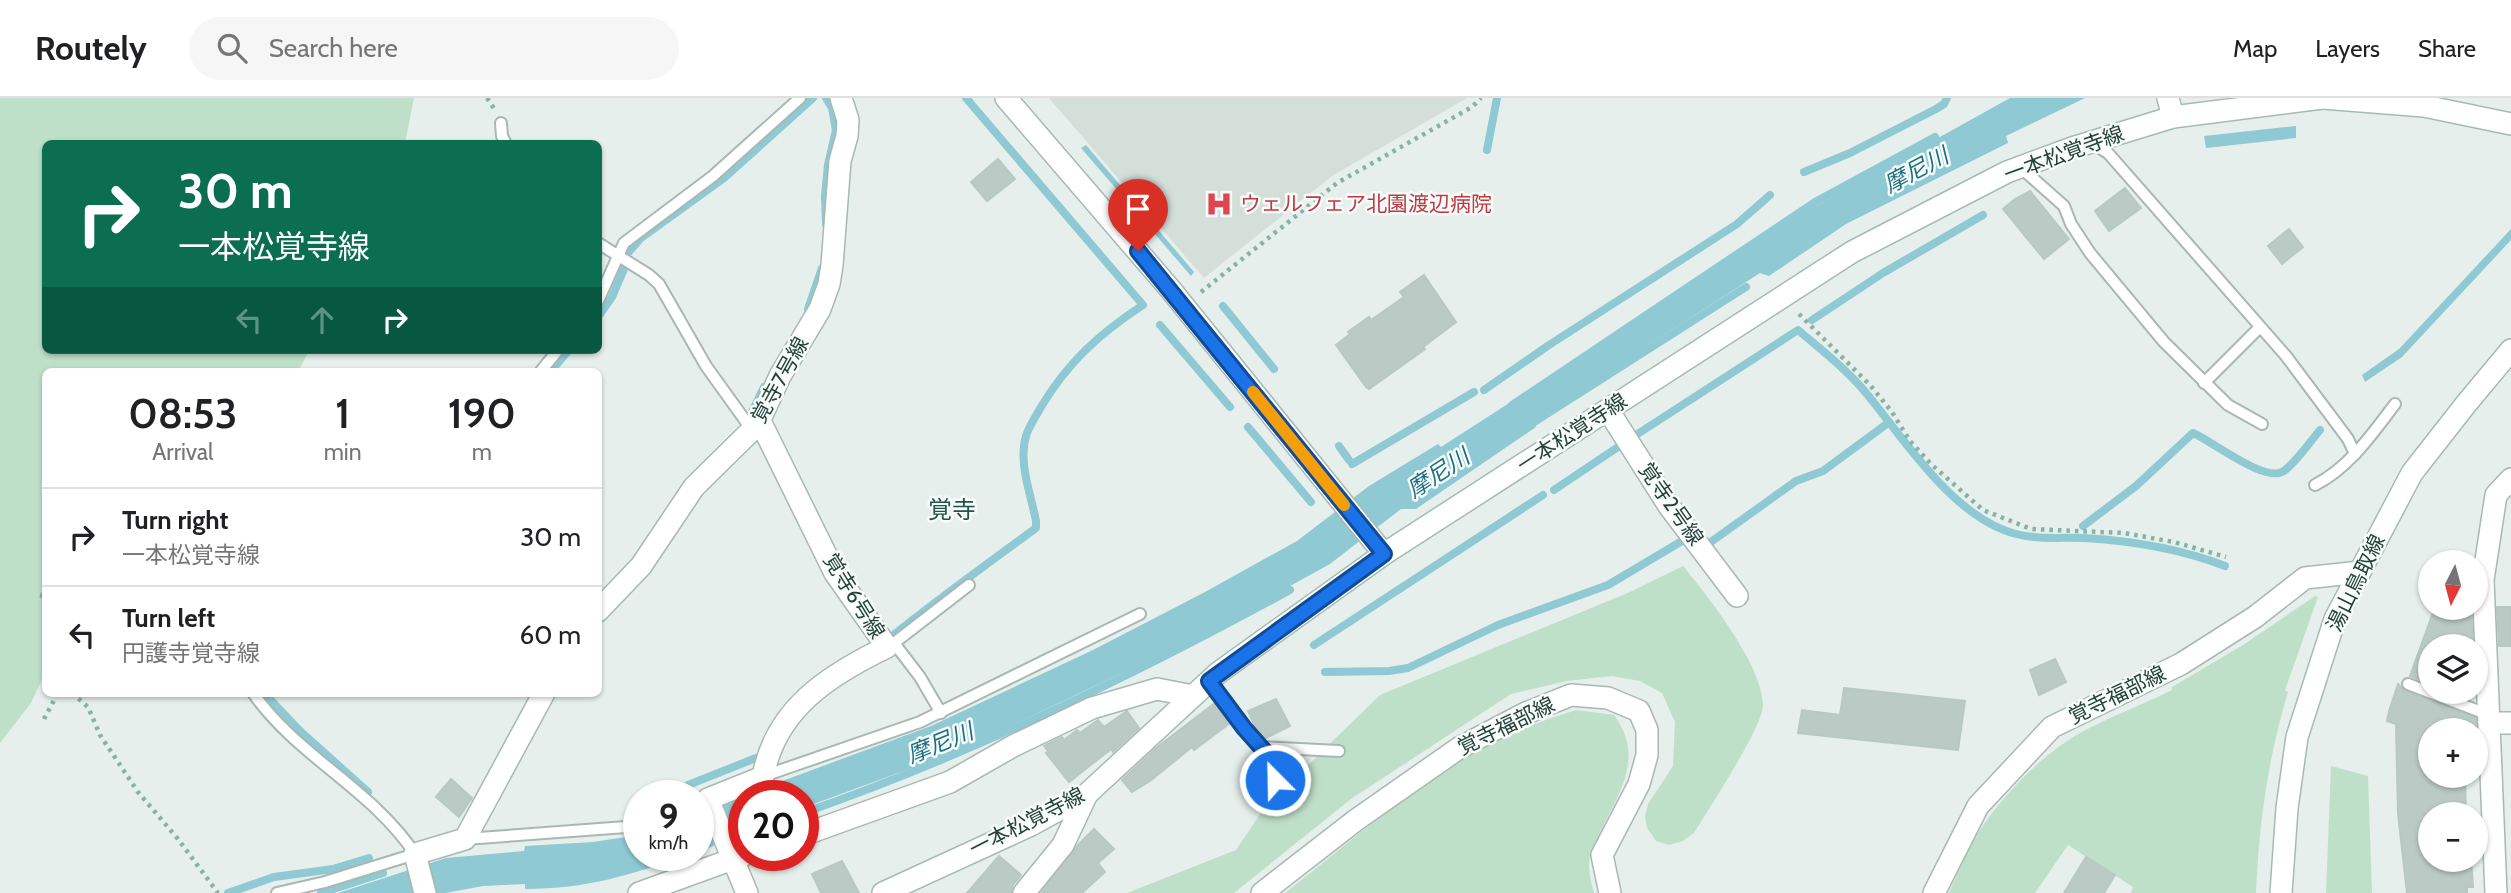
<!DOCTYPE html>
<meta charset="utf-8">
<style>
body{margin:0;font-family:Cabin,"Noto Sans JP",sans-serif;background:#f6f6f6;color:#202124;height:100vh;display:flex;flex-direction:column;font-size:26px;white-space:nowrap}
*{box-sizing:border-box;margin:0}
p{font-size:23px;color:#757577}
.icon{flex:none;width:38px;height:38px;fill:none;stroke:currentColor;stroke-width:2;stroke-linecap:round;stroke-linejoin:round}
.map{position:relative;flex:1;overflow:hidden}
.details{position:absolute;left:42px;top:270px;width:560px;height:329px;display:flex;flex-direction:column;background:#fff;border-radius:10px;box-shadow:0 2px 5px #0004}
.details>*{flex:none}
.hud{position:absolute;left:42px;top:42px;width:560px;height:214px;border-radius:10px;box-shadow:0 2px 5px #0004;background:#0b6e4f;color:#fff;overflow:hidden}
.needle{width:46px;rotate:186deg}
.fabs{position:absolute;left:2418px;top:452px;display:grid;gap:14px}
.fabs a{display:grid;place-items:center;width:70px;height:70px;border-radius:50%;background:#fff;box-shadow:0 2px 5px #0004;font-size:35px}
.speed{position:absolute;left:623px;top:682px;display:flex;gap:14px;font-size:35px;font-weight:700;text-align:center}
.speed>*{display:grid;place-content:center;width:91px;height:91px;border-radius:50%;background:#fff;box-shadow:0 2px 5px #0004;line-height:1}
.speed small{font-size:18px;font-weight:400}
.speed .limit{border:10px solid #d22;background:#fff;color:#111}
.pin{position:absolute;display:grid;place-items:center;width:60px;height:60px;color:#fff;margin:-72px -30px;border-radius:50% 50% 50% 0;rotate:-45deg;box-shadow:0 0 7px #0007}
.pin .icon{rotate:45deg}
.me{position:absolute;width:77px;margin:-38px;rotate:337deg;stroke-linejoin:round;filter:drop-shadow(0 0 5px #0008)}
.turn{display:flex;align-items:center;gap:24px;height:147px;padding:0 21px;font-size:32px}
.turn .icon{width:91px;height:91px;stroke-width:2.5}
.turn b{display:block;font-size:49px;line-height:60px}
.lanes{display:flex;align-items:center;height:66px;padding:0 21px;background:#0003;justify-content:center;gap:35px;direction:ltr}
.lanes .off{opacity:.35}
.eta{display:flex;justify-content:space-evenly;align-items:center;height:119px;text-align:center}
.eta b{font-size:42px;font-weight:600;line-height:49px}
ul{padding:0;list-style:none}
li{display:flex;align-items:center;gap:21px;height:98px;padding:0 21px;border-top:2px solid #e0e0e0}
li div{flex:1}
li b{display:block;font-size:26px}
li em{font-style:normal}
header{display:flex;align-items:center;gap:42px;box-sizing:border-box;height:98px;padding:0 35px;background:#fff;border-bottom:2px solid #e0e0e0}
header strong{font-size:33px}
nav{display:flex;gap:38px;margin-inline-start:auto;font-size:24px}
.search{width:490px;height:63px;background:#f6f6f6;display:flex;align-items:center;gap:18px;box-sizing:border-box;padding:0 24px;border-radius:38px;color:#757577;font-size:26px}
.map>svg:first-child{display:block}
.built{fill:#d4dfda}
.green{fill:#bfe0c8}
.water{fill:#8ec9d4}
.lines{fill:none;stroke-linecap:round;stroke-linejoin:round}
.stream{stroke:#8ec9d4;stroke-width:8}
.building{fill:#bbcac4;stroke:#b8c9c2;stroke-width:2}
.service-casing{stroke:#a8b8b2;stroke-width:14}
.minor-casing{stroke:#a8b8b2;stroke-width:24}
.tertiary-casing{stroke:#a8b8b2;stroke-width:24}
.secondary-casing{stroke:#a4bbb3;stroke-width:24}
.path{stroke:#86b3a5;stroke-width:4.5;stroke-dasharray:3.5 5;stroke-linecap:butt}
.service{stroke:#fff;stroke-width:10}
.minor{stroke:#fff;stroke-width:21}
.tertiary{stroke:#fff;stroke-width:21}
.secondary{stroke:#fff;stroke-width:21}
.route-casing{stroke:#114b97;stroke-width:18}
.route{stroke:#1a73e8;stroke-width:12}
.slow{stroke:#f59e0b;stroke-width:12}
.labels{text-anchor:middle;stroke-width:5;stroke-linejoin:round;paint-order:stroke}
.street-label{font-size:21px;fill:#24423a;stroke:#f7fbf9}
.health-label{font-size:21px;fill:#be3a42;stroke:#f7fbf9;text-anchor:start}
.water-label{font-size:23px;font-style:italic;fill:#1c6f80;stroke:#f7fbf9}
.quarter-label{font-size:24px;fill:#1f5548;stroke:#f7fbf9}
</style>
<header>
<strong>Routely</strong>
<div class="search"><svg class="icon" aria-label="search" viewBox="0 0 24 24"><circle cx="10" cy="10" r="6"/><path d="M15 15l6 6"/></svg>Search here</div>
<nav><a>Map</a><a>Layers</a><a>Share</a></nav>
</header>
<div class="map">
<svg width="2511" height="795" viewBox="0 0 2511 795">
<rect width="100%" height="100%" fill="#e6efeb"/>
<polygon class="built" points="1049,0 1467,0 1332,78 1204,180"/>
<g class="green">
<polygon points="0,0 414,0 405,45 46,46 46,252 310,252 298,273 46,273 45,575 31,605 0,645"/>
<path d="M1683 468C1708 498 1763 568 1763 607 1763 629 1708 712 1694 735L1683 743 1669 747 1656 743 1647 730 1645 719 1648 706 1673 668 1675 624 1662 595 1640 583 1612 578 1567 583 1511 596 1351 701 1234 795H1127L1236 752 1265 709 1380 597 1630 494Z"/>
<path d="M2315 498 2318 499 2285 592 2288 594C2268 660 2259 726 2256 795H2131L2133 789 2068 747 2035 795H1949C1958 775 1966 755 1977 737 1999 701 2042 656 2080 635 2109 619 2142 607 2172 592V589L2243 547Z"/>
<path d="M1576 612 1614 617C1646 661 1618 695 1599 737 1596 744 1591 751 1590 757 1587 769 1591 784 1594 795H1285C1344 749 1402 697 1466 658 1501 637 1538 624 1576 612Z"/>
<polygon points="2331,668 2368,678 2372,795 2326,795"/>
</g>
<g class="water">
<polygon points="2010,0 2085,0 2006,38 2008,45 1846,126 1769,178 1760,175 1532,322 1536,329 1416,411 1401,411 1330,466 1186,545 955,654 803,710 803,698 744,698 744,731 729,735 718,746 698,754 698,714 931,628 1093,552 1205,494 1297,443 1369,388 1438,346 1441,349 1517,300 1521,305 1814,109"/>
<polygon points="2296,28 2296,40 2206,50 2204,38"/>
<polygon points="1086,47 1194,174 1191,178 1081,50"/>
<polygon points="2511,131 2511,142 2402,259 2365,284 2362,277 2399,251"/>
<path d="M639 737V758H686C629 777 587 791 525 791V786L483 788 445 795H338L446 760 524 753 525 748 593 744Z"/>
</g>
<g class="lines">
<g class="stream">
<polyline points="1487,52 1497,0"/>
<polyline points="1804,74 1850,55 1936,11 1944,6 1947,0"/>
<polyline points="826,126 825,98 828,67 836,32 832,10 826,0"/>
<polyline points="628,155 641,140 724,80 813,0"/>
<polyline points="1223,208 1274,271"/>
<polyline points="808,211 822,170"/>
<polyline points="598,219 612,199 624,171"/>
<polyline points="1812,222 1883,175 1983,117"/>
<polyline points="1160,227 1230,309"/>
<polyline points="551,273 569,252"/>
<polyline points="1484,292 1549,247 1737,126 1770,97"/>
<polyline points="1512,307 1815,104 1935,39"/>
<polyline points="750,318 764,289"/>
<polyline points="1248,329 1311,404"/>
<polyline points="1525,330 1746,189"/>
<path d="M1636 337 1798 232C1824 254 1850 274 1871 301 1908 347 1955 420 2016 436 2039 442 2062 439 2085 440 2133 443 2179 450 2225 468"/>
<polyline points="1339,348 1349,362"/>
<polyline points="1352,366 1474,294"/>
<polyline points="1554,392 1621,347"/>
<path d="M2083 428 2136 388 2193 335C2212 343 2266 386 2284 373 2298 362 2309 345 2320 332"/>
<polyline points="1708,446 1796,383 1823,373 1888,325"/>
<path d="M891 539C938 501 987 466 1036 430V423C1031 397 1018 364 1026 338 1029 328 1036 318 1041 309 1068 264 1099 236 1143 207L966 0"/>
<polyline points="1314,547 1543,397"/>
<polyline points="1325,574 1389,573 1408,570 1498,527 1608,487 1682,443"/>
<polyline points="264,595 300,633 368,694"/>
<polyline points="688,687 756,660"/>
<path d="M803 715C972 656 1133 578 1290 492"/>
<polyline points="730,739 744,734"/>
<polyline points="228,795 274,779 333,771 369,760"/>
<polyline points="321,795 383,775"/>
</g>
</g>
<g class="building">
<polygon points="998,61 1015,81 987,103 971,84"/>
<polygon points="2125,90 2141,110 2109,133 2095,113"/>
<polygon points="2030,93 2069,141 2044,161 2003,111 2015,101"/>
<polygon points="2289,131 2303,149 2282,166 2268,148"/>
<polygon points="1424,177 1456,224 1423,249 1425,251 1369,291 1366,289 1336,247 1350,236 1348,234 1369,219 1371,222 1404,199 1400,194"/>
<polygon points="2435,509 2471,509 2473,548 2431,548 2431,586 2410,578"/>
<polygon points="2497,509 2511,509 2511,548 2499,548"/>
<polygon points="2055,561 2066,584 2039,597 2030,572"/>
<polygon points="2398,586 2405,593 2476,620 2476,632 2431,632 2431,677 2465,677 2466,716 2431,716 2431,761 2471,761 2473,789 2467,789 2467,795 2407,795 2398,716 2396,626 2387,623 2389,613"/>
<polygon points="1844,590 1965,603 1958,652 1798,635 1802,612 1840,617"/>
<polygon points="1276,601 1290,628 1264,641 1257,633 1248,613"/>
<polygon points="1215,605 1230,625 1194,652 1192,649 1150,683 1132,694 1122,682 1156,650"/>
<polygon points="1127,613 1139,630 1113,654 1111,651 1069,684 1046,655 1048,653 1044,648 1062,639 1064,642 1077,632 1080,635 1098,622 1104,629"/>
<polygon points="451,681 472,700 459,719 436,699"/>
<polygon points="1094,731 1114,751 1098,765 1105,774 1082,795 1041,795 1077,748"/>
<polygon points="999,758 1021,777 1013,787 1011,795 967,795"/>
<polygon points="2086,759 2115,777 2104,795 2064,795"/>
<polygon points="842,763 859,795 821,795 812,776"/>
</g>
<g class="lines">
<defs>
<g id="service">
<polyline points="501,25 502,38 506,46"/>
<polyline points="2091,44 2108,55 2286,258 2348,341 2355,356"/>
<polyline points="2020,69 2064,108 2071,126 2090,155 2164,244 2228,307 2262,326"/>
<polyline points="598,145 649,177 659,186 706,268 752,332"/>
<polyline points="598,203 624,145 713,78 800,0"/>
<polyline points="541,273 558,252"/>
<polyline points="2204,285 2260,229"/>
<path d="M2315 387C2350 369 2372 336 2395 306"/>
<polyline points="894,545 969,487"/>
<polyline points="890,548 894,545 920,579 941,615"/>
<polyline points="1209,583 1244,630 1268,657 1275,682 1289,702"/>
<polyline points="2408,586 2489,617"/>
<path d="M253 595C297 658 373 692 415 756L325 784 277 795"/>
<polyline points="1261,649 1339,653"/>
<polyline points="764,678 920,624 1140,516"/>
<polyline points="465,741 626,729 639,725"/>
</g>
<g id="minor">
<polyline points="2168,0 2173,19"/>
<polyline points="1608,312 1669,408 1737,498"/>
<polyline points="598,513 641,468 694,389 752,332 763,315 780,278 820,211 829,186 832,167 840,63 847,38 848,22 841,0"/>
<polyline points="2489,625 2511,625"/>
<polyline points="803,737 950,684 1013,648 1092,610 1157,591 1193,598"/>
<polyline points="425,795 415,756 465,741 544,595"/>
<polyline points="639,795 744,757"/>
<path d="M747 795 708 701 763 679C775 611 829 577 887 549L835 475 759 321"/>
<polyline points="1024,795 1063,747 1087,696"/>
<polyline points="1262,795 1356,722 1459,650 1526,615 1571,597 1608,600 1639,613 1647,632 1647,657 1639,686 1602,757 1610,795"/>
<polyline points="1934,795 1978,708 2052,629 2181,566 2255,519 2305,480 2360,474"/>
<polyline points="2496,795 2483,482 2496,397 2511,381"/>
</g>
<polyline id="tertiary" points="1006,0 1171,192 1384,456"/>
<g id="secondary">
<polyline points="2323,0 2424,8 2511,26"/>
<polyline points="883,795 1031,727 1087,696 1218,575 1384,456 1852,154 2007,74 2072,50 2173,19 2322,0"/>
<polyline points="2281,795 2287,710 2297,639 2335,521 2412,375 2466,306 2511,252"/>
</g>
</defs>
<use href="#service" class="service-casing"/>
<use href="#minor" class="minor-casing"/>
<use href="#tertiary" class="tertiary-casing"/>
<use href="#secondary" class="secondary-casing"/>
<g class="path">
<polyline points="487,0 495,12"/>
<polyline points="1201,194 1337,85 1472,9 1481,0"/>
<polyline points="1799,216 1870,287 1892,314 1910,343 1932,367 1983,412 2031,431 2124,435 2174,444 2226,459"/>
<polyline points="40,497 46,499"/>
<polyline points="72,595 88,609 100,637 138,694 178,741 218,795"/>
<polyline points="44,621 58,595"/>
</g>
<use href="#service" class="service"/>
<use href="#minor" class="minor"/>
<use href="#tertiary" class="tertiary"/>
<use href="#secondary" class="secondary"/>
</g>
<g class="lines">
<defs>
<polyline id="route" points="1138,153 1384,456 1209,583 1244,630 1268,657 1275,682"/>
</defs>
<use href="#route" class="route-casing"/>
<use href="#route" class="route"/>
<polyline class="slow" points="1253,294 1344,407"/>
</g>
<defs>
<symbol id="hospital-bare" viewBox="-9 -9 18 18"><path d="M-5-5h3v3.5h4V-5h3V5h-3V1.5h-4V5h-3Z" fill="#e0444e" stroke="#f7fbf9" stroke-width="2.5" paint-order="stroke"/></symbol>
</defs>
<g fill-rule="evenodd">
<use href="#hospital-bare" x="1200" y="87" width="38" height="38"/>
</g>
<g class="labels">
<g class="street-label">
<text transform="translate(2064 56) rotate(-20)" y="7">一本松覚寺線</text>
<text transform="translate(780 282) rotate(-61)" y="7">覚寺7号線</text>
<text transform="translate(1572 335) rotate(-33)" y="7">一本松覚寺線</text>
<text transform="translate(1671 406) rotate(55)" y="7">覚寺2号線</text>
<text transform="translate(2356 485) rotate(-64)" y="7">湯山鳥取線</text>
<text transform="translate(854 498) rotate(58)" y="7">覚寺6号線</text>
<text transform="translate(2117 597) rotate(-26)" y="7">覚寺福部線</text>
<text transform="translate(1506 628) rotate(-26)" y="7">覚寺福部線</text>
<text transform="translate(1027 724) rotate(-27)" y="7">一本松覚寺線</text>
</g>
<g class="health-label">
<text x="1240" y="113">ウェルフェア北園渡辺病院</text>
</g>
<g class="water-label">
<text transform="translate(1916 72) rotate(-28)" y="8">摩尼川</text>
<text transform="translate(1438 375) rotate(-33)" y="8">摩尼川</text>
<text transform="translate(940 645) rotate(-22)" y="8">摩尼川</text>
</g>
<g class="quarter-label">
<text x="952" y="420">覚寺</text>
</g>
</g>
</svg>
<div class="fabs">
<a><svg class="needle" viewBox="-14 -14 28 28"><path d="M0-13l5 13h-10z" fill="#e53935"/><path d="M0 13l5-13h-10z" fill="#757577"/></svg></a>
<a><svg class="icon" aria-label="layers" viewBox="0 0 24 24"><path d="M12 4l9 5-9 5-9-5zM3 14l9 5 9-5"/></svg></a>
<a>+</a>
<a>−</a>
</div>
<div class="speed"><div>9<small>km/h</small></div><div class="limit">20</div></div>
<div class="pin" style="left:1138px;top:153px;background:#d93025"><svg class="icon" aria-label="arrive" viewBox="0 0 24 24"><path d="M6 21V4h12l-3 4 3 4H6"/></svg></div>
<svg class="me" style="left:1275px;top:682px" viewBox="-20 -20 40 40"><circle r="17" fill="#1a73e8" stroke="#fff" stroke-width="3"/><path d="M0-11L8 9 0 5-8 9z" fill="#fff"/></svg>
<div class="hud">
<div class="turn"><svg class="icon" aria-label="right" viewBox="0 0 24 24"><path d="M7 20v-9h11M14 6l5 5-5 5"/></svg><div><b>30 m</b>一本松覚寺線</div></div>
<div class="lanes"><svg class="icon off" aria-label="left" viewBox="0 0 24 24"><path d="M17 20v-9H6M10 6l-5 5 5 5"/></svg><svg class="icon off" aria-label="ahead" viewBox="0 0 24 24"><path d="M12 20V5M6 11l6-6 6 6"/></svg><svg class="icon" aria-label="right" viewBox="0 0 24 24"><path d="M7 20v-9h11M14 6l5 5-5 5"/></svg></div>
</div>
<section class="details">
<div class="eta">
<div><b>08:53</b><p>Arrival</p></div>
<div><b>1</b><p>min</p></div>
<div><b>190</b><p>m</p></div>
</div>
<ul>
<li><svg class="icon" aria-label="right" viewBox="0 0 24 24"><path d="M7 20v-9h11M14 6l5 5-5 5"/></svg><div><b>Turn right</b><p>一本松覚寺線</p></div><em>30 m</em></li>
<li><svg class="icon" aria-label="left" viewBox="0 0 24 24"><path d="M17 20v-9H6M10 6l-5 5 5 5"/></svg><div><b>Turn left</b><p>円護寺覚寺線</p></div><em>60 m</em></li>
</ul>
</section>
</div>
